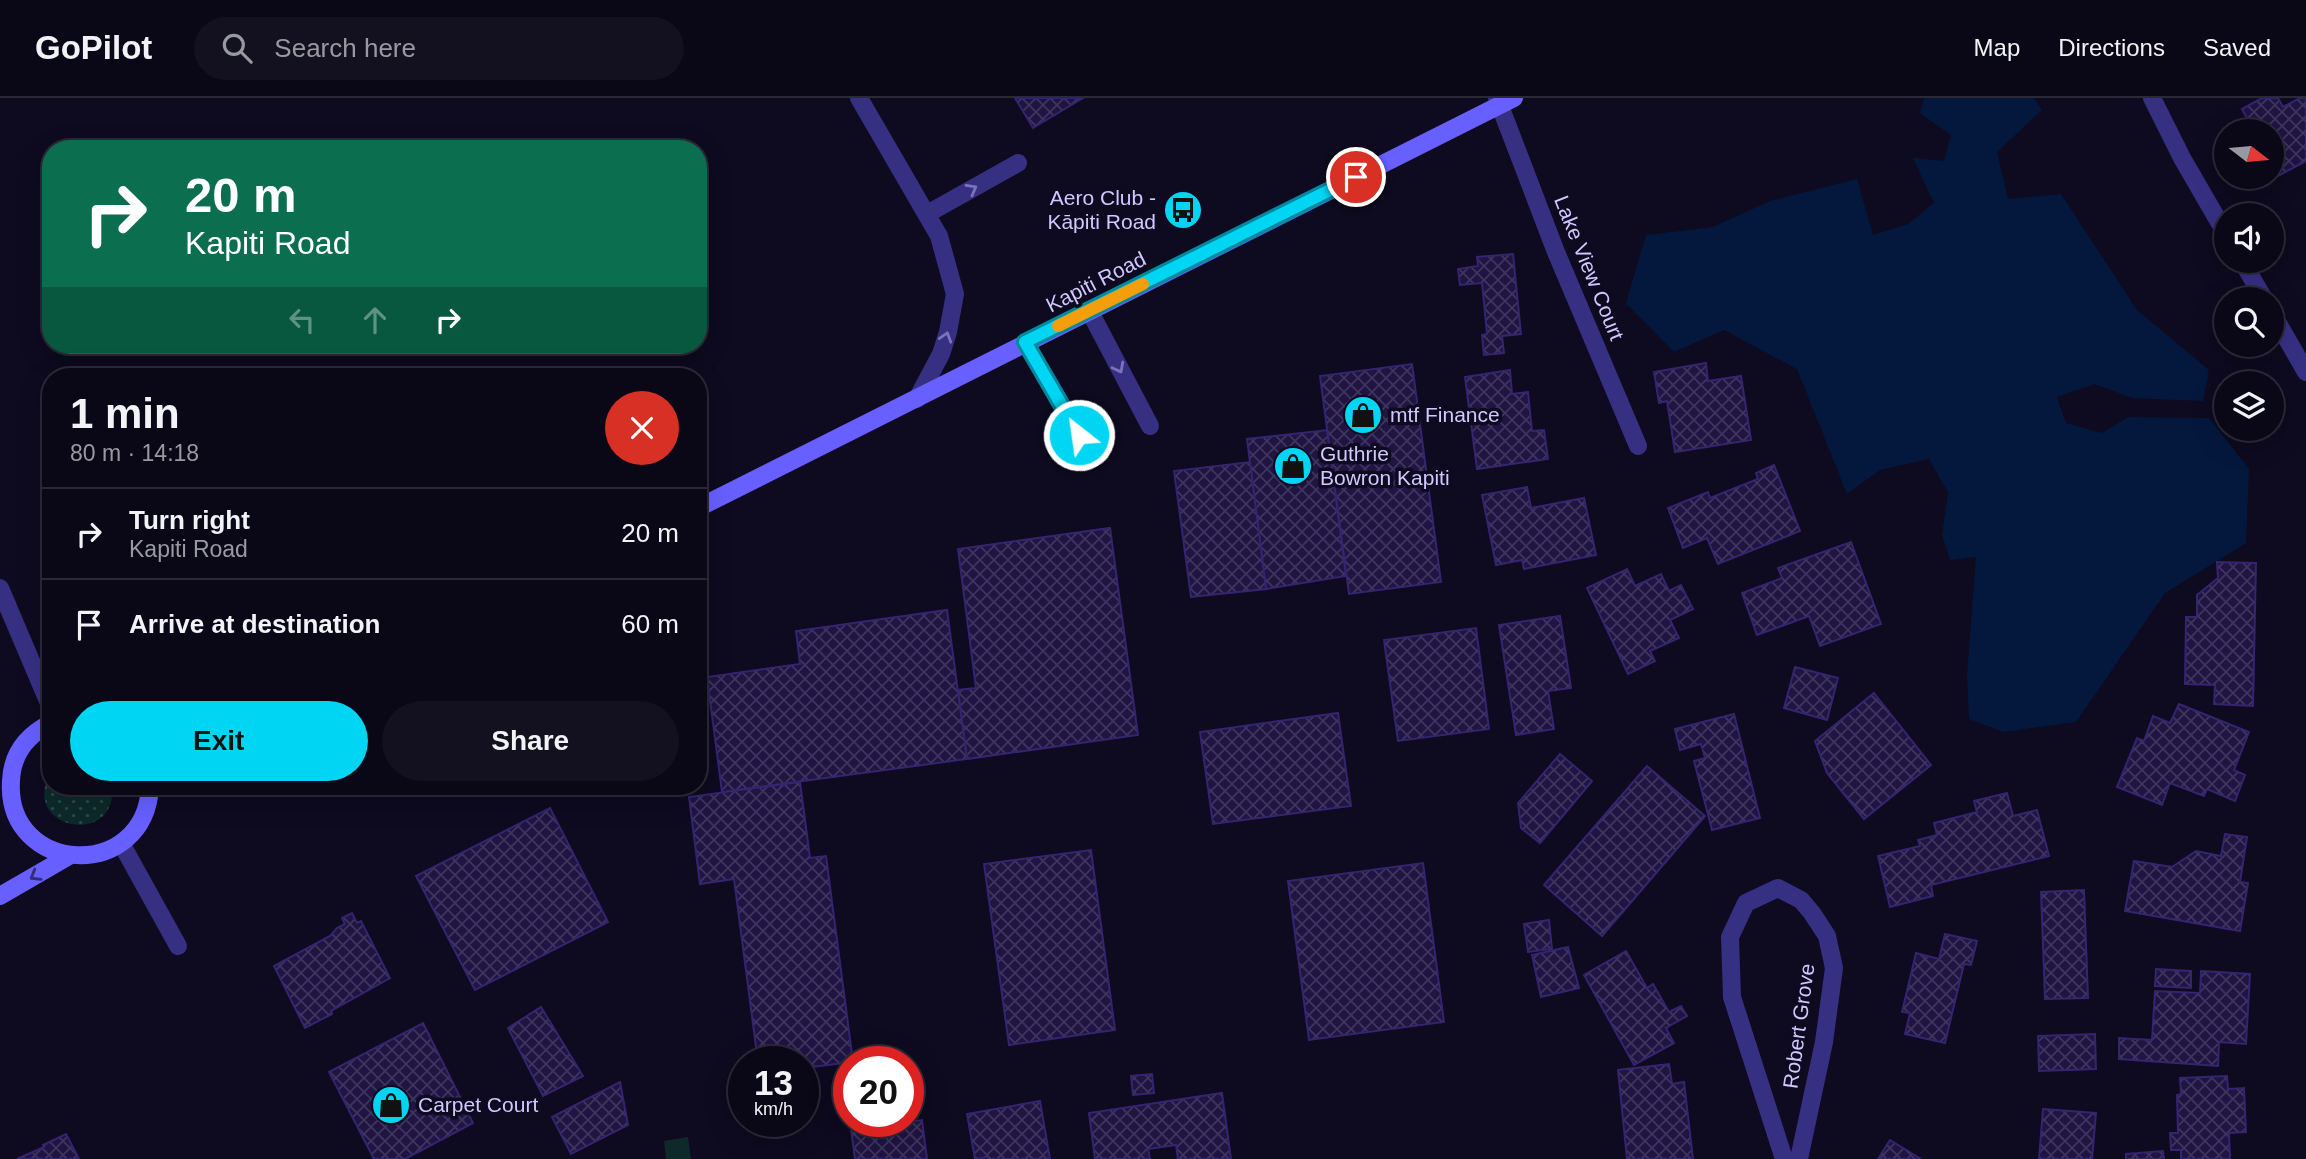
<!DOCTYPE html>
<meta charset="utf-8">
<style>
body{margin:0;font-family:Arial,sans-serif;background:#131120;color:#f1f3f6;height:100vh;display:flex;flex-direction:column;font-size:26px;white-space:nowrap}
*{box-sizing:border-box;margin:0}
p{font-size:23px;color:#999aa1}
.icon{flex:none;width:38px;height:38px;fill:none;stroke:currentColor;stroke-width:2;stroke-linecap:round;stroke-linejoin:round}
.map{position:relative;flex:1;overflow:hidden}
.drawer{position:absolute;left:42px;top:270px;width:665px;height:427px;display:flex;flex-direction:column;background:#0a0817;border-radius:28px;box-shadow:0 7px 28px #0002,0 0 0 2px #2a2936}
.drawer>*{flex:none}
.top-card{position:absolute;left:42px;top:42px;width:665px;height:214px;border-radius:28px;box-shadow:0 7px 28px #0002,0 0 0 2px #2a2936;background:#0b6e4f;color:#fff;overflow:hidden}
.needle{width:46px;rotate:106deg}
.tools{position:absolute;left:2214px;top:21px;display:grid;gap:14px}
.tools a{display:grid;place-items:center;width:70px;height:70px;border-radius:50%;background:#0a0817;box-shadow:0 7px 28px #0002,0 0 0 2px #2a2936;font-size:35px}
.speed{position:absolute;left:728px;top:948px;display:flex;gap:14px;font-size:35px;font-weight:700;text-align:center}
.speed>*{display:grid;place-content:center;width:91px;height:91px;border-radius:50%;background:#0a0817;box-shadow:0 7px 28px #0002,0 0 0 2px #2a2936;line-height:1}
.speed small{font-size:18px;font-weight:400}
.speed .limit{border:10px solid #d22;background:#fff;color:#111}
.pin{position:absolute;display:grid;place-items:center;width:60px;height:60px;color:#fff;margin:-30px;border:4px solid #fff;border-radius:50%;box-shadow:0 2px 7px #0007}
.me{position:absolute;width:77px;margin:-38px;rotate:330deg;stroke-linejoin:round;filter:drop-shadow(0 0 5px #0008)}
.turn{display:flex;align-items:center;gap:24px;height:147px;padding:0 28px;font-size:32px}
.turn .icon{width:91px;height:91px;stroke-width:2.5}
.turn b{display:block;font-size:49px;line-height:60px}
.lanes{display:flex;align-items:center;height:66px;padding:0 28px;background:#0003;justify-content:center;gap:35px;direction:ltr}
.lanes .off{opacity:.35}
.round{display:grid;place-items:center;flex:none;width:74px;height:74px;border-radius:37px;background:#131120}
.summary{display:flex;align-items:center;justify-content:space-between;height:119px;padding:0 28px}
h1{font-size:42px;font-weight:700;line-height:52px}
.primary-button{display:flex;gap:14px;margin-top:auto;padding:14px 28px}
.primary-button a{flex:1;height:80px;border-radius:42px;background:#00d5f3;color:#111;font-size:28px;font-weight:700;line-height:80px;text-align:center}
.primary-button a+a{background:#131120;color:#f1f3f6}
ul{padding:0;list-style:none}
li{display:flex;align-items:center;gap:21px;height:91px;padding:0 28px;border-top:2px solid #2a2936}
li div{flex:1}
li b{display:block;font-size:26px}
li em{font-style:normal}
header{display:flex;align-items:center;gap:42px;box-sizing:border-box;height:98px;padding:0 35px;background:#0a0817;border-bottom:2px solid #2a2936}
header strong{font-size:33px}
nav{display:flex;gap:38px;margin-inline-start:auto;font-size:24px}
.search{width:490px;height:63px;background:#131120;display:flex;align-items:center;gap:18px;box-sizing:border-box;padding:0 24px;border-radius:38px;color:#999aa1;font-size:26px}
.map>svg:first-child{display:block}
.park{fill:#0d2929}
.garden{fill:url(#garden-dots)}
.water{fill:#04183e}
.building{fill:url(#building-cross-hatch);stroke:#352470;stroke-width:2}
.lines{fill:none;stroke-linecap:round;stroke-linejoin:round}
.service{stroke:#363083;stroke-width:18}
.minor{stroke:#363083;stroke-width:18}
.secondary{stroke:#675fff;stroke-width:18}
.oneway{stroke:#7b74bb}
.oneway2{stroke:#322c79}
.route-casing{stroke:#008a9e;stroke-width:18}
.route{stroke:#00d5f3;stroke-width:12}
.slow{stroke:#f59e0b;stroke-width:12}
.labels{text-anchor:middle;stroke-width:7;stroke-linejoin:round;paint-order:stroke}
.poi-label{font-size:21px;fill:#d0c8ff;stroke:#0e0a1f;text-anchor:start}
.street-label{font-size:21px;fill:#d0c8ff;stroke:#0e0a1f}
</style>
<header>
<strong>GoPilot</strong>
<div class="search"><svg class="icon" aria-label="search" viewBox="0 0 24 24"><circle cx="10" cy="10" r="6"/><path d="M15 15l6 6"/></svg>Search here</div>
<nav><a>Map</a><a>Directions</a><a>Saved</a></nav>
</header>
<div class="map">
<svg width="2306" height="1061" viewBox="0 0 2306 1061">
<defs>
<pattern id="garden-dots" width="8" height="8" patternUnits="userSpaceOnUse" patternTransform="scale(1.75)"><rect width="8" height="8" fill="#0d2929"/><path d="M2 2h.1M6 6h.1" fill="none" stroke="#2f4749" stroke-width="1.8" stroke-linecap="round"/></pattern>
<pattern id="building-cross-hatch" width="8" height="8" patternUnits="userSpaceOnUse" patternTransform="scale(1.75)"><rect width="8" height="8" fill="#1f1442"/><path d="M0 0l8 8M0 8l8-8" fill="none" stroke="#3e355e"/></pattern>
</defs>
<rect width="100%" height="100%" fill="#0e0a1f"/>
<polygon class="park" points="688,1039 691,1061 666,1061 664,1043"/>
<path class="garden" d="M51 674V688H112C118 751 18 731 51 674Z"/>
<polygon class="water" points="1924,0 2034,0 2042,12 1997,54 2008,101 2061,96 2137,212 2209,272 2203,303 2132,300 2095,286 2057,299 2066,325 2102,335 2128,319 2209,320 2249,371 2246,445 2165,495 2076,624 2003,634 1969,621 1967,577 1976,459 1950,462 1942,437 1948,394 1929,361 1880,372 1847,396 1797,271 1724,232 1674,254 1626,205 1646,137 1713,129 1770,103 1857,81 1873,137 1908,126 1934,105 1913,60 1944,63 1951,37 1920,15"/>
<g class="building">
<polygon points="1015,0 1083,0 1033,30"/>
<polygon points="2262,0 2278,0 2283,9 2300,0 2306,0 2306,63 2278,78 2272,66 2272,33 2254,33 2242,11"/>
<polygon points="1513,156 1521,236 1502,238 1504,255 1484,257 1482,237 1487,236 1482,185 1460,187 1458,171 1478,168 1477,159"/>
<polygon points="1706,265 1708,283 1741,278 1751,342 1675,354 1667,303 1659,305 1654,274"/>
<polygon points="1412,266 1441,484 1349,496 1320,278"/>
<polygon points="1510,272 1512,296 1528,294 1532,333 1544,332 1548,361 1477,371 1465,279"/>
<polygon points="1327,332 1346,478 1266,491 1247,341"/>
<polygon points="1250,364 1266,491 1191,499 1174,373"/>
<polygon points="1774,367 1800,433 1718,466 1707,440 1683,450 1668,410 1708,394 1710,400 1758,381 1756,375"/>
<polygon points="1527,389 1531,410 1584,400 1596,457 1524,471 1522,462 1496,467 1482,397"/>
<polygon points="1110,430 1138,637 967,661 958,592 976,590 958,451"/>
<polygon points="1851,444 1881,526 1820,548 1809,518 1757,537 1742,495 1782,480 1778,470"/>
<polygon points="2217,464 2256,465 2253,608 2214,606 2215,587 2185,586 2186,519 2197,519 2197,497 2218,480"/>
<polygon points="1627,471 1635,488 1661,476 1669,493 1681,487 1693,511 1670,522 1679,540 1650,553 1655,563 1628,576 1587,490"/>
<polygon points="947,512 967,661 722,694 707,579 800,566 796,533"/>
<polygon points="1560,518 1571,590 1548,593 1554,631 1516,637 1499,527"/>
<polygon points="1476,530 1489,631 1398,643 1384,542"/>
<polygon points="1795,569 1838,580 1827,622 1784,610"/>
<polygon points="1874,595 1931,667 1864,721 1827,675 1815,643"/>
<polygon points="2179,606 2249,634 2234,672 2245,677 2235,703 2207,691 2204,698 2170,685 2162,707 2117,689 2137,640 2144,643 2153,618 2170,625"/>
<polygon points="1338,615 1351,708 1213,726 1200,634"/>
<polygon points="1734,616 1760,720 1712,732 1694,663 1705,660 1701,646 1680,652 1675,631"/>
<polygon points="1560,656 1592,683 1540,745 1521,730 1518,705"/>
<polygon points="1647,668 1705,718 1602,838 1544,787"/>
<polygon points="800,684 810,760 826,758 853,964 803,970 803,964 758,964 734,781 700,786 689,699"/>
<polygon points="2007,695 2013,718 2037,712 2049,758 1931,787 1933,798 1890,809 1878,758 1920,748 1918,742 1937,737 1934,725 1977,714 1974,703"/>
<polygon points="550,710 608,824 475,892 416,778"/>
<polygon points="2225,736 2247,739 2240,784 2248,785 2240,833 2125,813 2134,763 2172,769 2196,753 2221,758"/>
<polygon points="1091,752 1115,932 1009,947 984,766"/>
<polygon points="1423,765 1444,924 1309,942 1288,783"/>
<polygon points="2084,792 2088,900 2045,901 2041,794"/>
<polygon points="352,815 357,825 361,823 390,880 331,913 332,916 305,930 274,868 330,838 337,830 345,826 342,820"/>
<polygon points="1549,822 1552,851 1528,854 1524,826"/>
<polygon points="1945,836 1977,843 1971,867 1964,866 1945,945 1905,936 1910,915 1902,914 1916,855 1939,861"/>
<polygon points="1568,849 1579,890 1541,899 1532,857"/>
<polygon points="1626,853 1647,890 1653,886 1669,914 1681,908 1687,918 1666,930 1674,945 1634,967 1584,877"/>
<polygon points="2156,871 2191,873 2191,890 2155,888"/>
<polygon points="2201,873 2250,876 2246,946 2219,944 2218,968 2119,961 2119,940 2152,942 2155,893 2200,895"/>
<polygon points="541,909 583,978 543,998 508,930"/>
<polygon points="423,925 473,1025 405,1061 374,1061 329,974"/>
<polygon points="2095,936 2096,971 2039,973 2038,938"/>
<polygon points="1669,966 1672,986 1684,984 1693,1061 1627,1061 1618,972"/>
<polygon points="1152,976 1154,995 1133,997 1131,978"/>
<polygon points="2227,978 2228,991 2244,990 2246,1034 2229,1035 2230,1061 2181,1061 2181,1052 2171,1052 2170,1035 2178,1035 2177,997 2181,996 2180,980"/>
<polygon points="620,984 628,1027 571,1056 552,1019"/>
<polygon points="1222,995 1231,1061 1178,1061 1176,1047 1148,1051 1150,1061 1095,1061 1089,1015"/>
<polygon points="1040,1003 1050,1061 988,1061 987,1059 975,1061 967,1016"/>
<polygon points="2043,1011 2096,1015 2092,1061 2039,1061"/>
<polygon points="922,1022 927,1061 855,1061 851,1031"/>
<polygon points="66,1036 79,1061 17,1061 44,1049 43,1047"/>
<polygon points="1890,1042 1921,1061 1878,1061"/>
<polygon points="2163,1053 2164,1061 2126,1061 2126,1056"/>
</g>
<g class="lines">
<g class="service">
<polyline points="859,0 939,138 955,196 948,234 941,256 917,301"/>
<polyline points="927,116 1018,65"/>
<polyline points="1089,212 1150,328"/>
<polyline points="1025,244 1092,360"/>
<polyline points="0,490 51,610"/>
<polyline points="121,745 178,848"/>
</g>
<g class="minor">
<polyline points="1497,0 1556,154 1638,348"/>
<polyline points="2152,0 2182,60 2226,136"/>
<polyline points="2242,163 2264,201"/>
<polyline points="2272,215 2306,274"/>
<polyline points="1784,1061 1732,899 1730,839 1746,805 1778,790 1801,802 1812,815 1827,838 1834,870 1824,944 1799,1061"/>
</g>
<g class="secondary">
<polyline points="698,410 1514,0"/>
<path d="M51 625C27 637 12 656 11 683 5 777 146 785 150 688"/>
<polyline points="0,798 69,758"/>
</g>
</g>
<defs><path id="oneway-chevron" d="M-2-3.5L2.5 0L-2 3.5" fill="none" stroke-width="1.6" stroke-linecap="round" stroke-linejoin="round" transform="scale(1.75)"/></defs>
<g class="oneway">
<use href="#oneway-chevron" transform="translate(972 91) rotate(-29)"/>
<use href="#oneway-chevron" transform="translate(946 239) rotate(-73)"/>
<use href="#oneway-chevron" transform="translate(1119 270) rotate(62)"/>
</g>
<use class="oneway2" href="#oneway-chevron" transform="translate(35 778) rotate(149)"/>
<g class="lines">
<defs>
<polyline id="route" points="1079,337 1025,244 1356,79"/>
</defs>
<use href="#route" class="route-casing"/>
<use href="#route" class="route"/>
<polyline class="slow" points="1058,228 1143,186"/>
</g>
<defs>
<symbol id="bus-disc" viewBox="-11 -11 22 22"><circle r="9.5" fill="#00d5f3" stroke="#0e0a1f"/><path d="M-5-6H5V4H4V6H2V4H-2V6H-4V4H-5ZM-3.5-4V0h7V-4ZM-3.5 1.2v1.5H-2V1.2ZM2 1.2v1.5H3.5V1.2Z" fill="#111"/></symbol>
<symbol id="shop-disc" viewBox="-11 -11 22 22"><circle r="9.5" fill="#00d5f3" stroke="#0e0a1f"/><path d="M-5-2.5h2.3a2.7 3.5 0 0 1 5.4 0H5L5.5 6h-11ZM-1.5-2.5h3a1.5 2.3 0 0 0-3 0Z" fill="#111"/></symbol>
</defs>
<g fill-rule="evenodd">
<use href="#bus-disc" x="1161" y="90" width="44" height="44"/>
<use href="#shop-disc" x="1341" y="295" width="44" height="44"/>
<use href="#shop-disc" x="1271" y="346" width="44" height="44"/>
<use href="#shop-disc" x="369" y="985" width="44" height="44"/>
</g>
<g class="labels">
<g class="poi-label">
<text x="1156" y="107" text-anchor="end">Aero Club -<tspan x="1156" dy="24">Kāpiti Road</tspan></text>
<text x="1390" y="324">mtf Finance</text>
<text x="1320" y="363">Guthrie<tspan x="1320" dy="24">Bowron Kapiti</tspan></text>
<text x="418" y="1014">Carpet Court</text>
</g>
<g class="street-label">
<text transform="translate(1589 170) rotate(68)" y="7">Lake View Court</text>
<text transform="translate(1096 184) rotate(-27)" y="7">Kapiti Road</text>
<text transform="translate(1799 928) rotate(-82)" y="7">Robert Grove</text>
</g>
</g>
</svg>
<div class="tools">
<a><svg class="needle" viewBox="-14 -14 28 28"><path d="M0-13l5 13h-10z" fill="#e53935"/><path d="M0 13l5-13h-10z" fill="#999aa1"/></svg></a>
<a><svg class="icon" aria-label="sound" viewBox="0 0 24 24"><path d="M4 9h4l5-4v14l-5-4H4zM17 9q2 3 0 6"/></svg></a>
<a><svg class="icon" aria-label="search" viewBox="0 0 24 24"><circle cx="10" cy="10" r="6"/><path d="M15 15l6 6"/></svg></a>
<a><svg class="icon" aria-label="layers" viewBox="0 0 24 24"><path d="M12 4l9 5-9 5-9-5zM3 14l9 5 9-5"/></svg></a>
</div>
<div class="speed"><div>13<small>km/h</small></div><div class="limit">20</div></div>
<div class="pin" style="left:1356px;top:79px;background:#d93025"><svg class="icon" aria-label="arrive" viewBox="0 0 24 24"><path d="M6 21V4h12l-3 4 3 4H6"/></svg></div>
<svg class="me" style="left:1079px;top:337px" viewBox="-20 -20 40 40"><circle r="17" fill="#00d5f3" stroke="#fff" stroke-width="3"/><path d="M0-11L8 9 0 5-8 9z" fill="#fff"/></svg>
<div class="top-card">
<div class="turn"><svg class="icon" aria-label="right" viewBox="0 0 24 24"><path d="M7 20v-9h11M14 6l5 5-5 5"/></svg><div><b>20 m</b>Kapiti Road</div></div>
<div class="lanes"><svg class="icon off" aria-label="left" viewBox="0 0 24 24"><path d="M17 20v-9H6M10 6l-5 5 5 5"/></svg><svg class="icon off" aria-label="ahead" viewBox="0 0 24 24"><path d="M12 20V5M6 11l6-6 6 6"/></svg><svg class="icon" aria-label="right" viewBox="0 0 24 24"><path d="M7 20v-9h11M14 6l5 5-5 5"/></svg></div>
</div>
<section class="drawer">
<div class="summary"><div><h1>1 min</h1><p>80 m · 14:18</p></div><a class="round" style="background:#d93025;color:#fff"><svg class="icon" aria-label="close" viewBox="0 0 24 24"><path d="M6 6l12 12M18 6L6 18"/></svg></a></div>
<ul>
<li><svg class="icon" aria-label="right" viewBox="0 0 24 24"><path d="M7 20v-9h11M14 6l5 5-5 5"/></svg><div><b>Turn right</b><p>Kapiti Road</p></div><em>20 m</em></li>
<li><svg class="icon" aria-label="arrive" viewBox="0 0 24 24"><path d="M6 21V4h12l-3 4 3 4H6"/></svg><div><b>Arrive at destination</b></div><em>60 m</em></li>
</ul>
<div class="primary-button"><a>Exit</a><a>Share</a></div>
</section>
</div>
